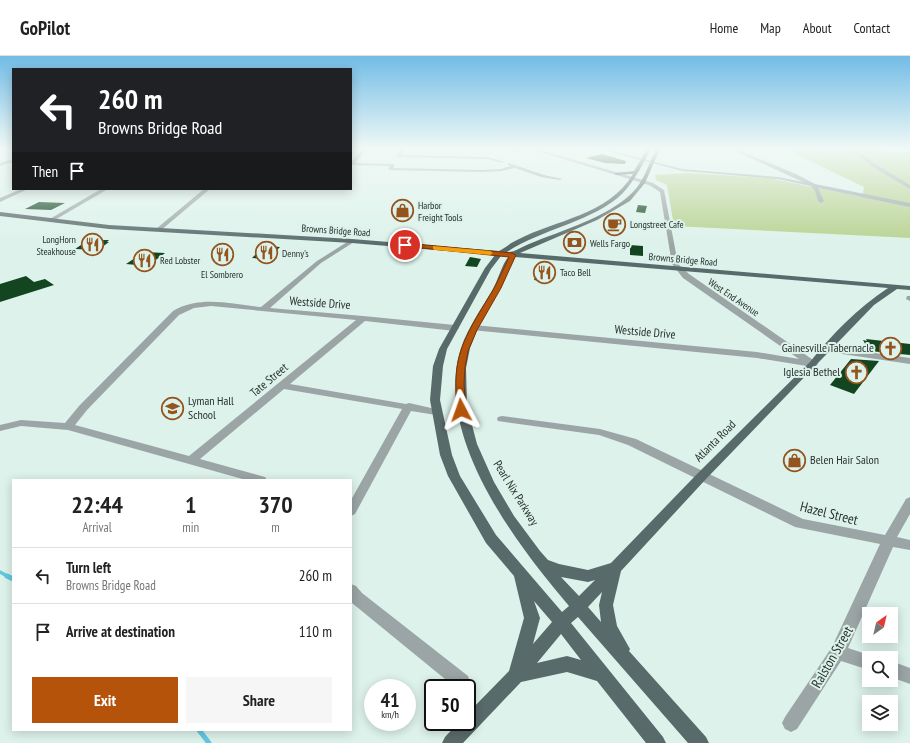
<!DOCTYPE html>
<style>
body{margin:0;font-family:"PT Sans Narrow",sans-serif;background:#f6f6f6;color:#222;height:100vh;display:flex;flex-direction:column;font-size:15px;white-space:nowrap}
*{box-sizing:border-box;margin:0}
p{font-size:13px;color:#767676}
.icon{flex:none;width:22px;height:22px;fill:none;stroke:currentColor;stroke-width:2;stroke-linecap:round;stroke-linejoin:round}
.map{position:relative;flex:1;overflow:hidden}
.panel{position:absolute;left:12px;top:423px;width:340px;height:252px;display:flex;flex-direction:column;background:#fff;border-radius:0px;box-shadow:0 2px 10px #0003}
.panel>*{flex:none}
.top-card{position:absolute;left:12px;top:12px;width:340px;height:122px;border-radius:0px;box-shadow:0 2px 10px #0003;background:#202124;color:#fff;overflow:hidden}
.needle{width:26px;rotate:34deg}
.tools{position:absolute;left:862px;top:551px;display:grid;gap:8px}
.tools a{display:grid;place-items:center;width:36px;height:36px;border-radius:0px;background:#fff;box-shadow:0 2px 10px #0003;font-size:20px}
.speed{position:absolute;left:364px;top:623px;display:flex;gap:8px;font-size:20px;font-weight:700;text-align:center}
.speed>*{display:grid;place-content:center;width:52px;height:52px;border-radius:50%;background:#fff;box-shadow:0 2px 10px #0003;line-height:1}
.speed small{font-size:10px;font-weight:400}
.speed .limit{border:2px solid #111;border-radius:6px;background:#fff;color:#111}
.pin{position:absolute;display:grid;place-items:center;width:34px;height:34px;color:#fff;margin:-17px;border:2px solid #fff;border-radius:50%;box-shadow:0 1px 4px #0007}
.me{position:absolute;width:44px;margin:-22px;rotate:356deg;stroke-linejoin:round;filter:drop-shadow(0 0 3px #0008)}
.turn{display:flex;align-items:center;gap:14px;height:84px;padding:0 20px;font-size:18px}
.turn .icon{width:52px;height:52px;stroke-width:2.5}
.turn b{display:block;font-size:28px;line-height:34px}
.then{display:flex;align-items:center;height:38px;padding:0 20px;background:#0003;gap:8px;font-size:15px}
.eta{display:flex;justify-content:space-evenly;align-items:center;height:68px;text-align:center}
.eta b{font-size:24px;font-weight:700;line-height:28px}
.button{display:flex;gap:8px;margin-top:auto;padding:8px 20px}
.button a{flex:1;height:46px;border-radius:0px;background:#b45309;color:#fff;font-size:16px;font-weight:700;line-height:46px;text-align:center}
.button a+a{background:#f6f6f6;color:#222}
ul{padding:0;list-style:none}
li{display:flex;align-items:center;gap:12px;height:56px;padding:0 20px;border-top:1px solid #e0e0e0}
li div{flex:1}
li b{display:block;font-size:15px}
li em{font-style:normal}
header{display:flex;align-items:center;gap:24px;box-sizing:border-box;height:56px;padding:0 20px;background:#fff;border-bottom:1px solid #e0e0e0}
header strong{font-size:19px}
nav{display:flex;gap:22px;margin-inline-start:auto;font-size:14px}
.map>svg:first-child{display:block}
.green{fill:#b8d290}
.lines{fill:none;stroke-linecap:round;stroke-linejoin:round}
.stream-far2{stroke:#62c7e2;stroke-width:1.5}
.stream-far1{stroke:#62c7e2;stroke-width:3.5}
.stream{stroke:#62c7e2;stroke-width:5}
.building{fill:#134521}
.minor{fill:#9ba5a5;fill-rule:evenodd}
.major{fill:#596a6a;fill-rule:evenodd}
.route{fill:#b45309;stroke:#753606}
.slow{fill:#f59e0b}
.labels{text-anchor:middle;stroke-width:4;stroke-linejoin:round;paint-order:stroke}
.far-poi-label{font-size:10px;fill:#28302d;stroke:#ddf2eb;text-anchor:start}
.far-street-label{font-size:10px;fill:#28302d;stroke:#ddf2eb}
.street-label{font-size:12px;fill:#28302d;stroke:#ddf2eb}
.poi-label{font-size:12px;fill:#28302d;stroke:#ddf2eb;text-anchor:end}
.near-street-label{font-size:14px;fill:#28302d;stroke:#ddf2eb}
</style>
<header>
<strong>GoPilot</strong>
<nav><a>Home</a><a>Map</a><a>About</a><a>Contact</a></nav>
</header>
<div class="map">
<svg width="910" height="687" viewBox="0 0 910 687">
<rect width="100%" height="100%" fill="#ddf2eb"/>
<polygon class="green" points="785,93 865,93 892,96 910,96 910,182 674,170 667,129 656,124 655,119 688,117 769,122 861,141 863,138 864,131"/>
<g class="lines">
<polyline class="stream-far2" points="819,93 821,99"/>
<polyline class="stream-far1" points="0,516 9,521"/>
<g class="stream">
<polyline points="7,520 13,523"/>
<polyline points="199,674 209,687"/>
</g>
</g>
<g class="building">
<polygon points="602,98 626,105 625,108 605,107 586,102"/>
<polygon points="39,146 65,147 51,154 25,153"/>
<polygon points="638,149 647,150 645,157 636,156"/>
<polygon points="90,183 94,185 96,184 109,184 107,186 109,186 98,194 75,193"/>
<polygon points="630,189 643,190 643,200 630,199"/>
<polygon points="264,190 280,191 268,203 252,202"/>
<polygon points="144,196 165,197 148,210 126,208"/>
<polygon points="470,201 481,203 477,211 465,210"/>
<polygon points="540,210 553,212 548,226 534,224"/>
<polygon points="26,220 34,226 45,223 54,229 0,246 0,228"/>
<polygon points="866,283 910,288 910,299 869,295 863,284 867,285"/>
<polygon points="851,303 879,305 854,338 830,329"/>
</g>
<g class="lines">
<g class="minor">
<polygon points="363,93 367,93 355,107 393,108 395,109 393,112 482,114 501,113 510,110 507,108 509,107 544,119 562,123 560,124 541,121 515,112 501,115 482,116 390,114 388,113 390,110 351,109 351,105"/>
<polygon points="400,93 404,93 401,99 488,101 504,106 502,107 488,103 396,101"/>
<polygon points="520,93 528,93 514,96 512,95"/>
<polygon points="531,93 537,93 653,127 664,134 678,208 689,218 816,306 818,308 816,310 813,311 757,302 471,274 470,272 474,269 757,296 799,303 683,222 672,208 660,136 649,129"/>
<polygon points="599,93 605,93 682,113 778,121 803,126 731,93 736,93 796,118 815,128 910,147 910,151 818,132 824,145 821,147 818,145 815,135 811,130 778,123 682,115"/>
<polygon points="850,93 854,93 877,109 910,129 910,133 873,111"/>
<polygon points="13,103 13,106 0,110 0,107"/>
<polygon points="21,133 28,133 0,146 0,142"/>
<polygon points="101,133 108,133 53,165 48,164"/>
<polygon points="204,133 210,133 160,175 156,175 156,173"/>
<path d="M352 183 355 185 354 186 321 207 270 252 363 260 455 269 459 272 455 275 365 265 290 328 406 348 409 347 440 354 441 356 436 359 411 355 355 458 351 460V444L402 353 284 333 200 403 265 421 267 424H246L68 374 21 370 0 375V369L21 364 65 367 79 350 173 255C200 239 232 248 261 251L317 205ZM211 250 356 264 189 400 75 369 87 354 179 259 194 252Z"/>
<polygon points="907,240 910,240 910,245 906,243"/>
<polygon points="825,290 910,302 910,308 822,295 821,293 822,291"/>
<polygon points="502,360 600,373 636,383 803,463 885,479 906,443 910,441 910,458 897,481 910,484 910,494 893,491 848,592 875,601 875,602 869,602 869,614 841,605 797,673 791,676 785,673 782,667 785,661 832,591 880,488 795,471 628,389 599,379 498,365 497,363 498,361"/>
<polygon points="351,528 356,530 362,537 468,620 470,626 468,632 456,632 352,547"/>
<polygon points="891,605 910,612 910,628 891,621"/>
</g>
<path class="major" d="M647 93H651C643 108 635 124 623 137 595 165 541 173 507 196 514 197 521 191 529 188 562 174 607 162 633 136 644 125 649 107 656 93H660L645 127 630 145 597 164 520 197 910 230V234L897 233 874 249 706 423 621 515 613 549 617 570 630 593 629 595 706 681 709 687H688L578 561 571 567 663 681 666 687H646L597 625 567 616 521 626 463 687H442L445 681 459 666H467V658L509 615 524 562 514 520 486 487 448 420 440 399 430 344 433 310 439 293 485 212 495 199 352 187 109 173 0 160V156L109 169 352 183 499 195C505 192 510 187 517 184 555 164 609 159 633 118L616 119 614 117 634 115ZM501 200H509C501 210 499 222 493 233 480 255 463 278 458 303 440 388 517 489 569 550L562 556 496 479 460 420 452 399 440 344 443 310 447 293 491 213ZM515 201 888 232C858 252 832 278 810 306L698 417 611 507 588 514 559 508 548 504 540 495 514 460 494 426 477 388 467 350 466 312 470 292 478 272 501 231ZM561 521 588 526 595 524 579 540ZM602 536 599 549 601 566 588 551ZM534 545 552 566 533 588 540 562ZM561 578 581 604 567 600 537 607Z"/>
</g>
<linearGradient id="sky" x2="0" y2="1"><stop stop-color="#72bce6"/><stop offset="0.49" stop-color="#f0f9f6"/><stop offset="1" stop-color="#f0f9f6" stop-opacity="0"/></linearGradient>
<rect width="910" height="189" fill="url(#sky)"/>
<path class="route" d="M405 187 512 197 516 199 501 232 477 274 468 295 465 311 464 328 466 354 464 356H458L457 354C456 340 455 325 457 311 461 283 479 258 493 234 499 223 504 212 509 201L403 190 402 189Z"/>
<polygon class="slow" points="433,190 490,195 493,197 490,199 435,194 433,193"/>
<defs>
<symbol id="shop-ring" viewBox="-11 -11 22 22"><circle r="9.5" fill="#ddf2eb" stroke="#94541d" stroke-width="1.5"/><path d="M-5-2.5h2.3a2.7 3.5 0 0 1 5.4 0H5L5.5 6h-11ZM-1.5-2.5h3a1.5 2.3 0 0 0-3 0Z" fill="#94541d"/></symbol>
<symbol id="cafe-ring" viewBox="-11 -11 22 22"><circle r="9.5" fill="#ddf2eb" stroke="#94541d" stroke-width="1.5"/><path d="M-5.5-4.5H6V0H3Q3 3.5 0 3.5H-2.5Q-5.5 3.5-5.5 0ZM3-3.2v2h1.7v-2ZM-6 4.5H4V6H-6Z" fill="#94541d"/></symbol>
<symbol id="bank-ring" viewBox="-11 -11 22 22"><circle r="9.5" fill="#ddf2eb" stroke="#94541d" stroke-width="1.5"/><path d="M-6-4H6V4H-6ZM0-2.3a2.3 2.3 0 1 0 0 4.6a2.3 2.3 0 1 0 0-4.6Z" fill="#94541d"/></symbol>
<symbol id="restaurant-ring" viewBox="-11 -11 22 22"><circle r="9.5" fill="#ddf2eb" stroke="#94541d" stroke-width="1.5"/><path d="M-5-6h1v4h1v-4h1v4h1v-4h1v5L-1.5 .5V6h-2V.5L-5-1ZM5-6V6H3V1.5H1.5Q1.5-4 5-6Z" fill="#94541d"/></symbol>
<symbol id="church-ring" viewBox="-11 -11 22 22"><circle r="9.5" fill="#ddf2eb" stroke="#94541d" stroke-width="1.5"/><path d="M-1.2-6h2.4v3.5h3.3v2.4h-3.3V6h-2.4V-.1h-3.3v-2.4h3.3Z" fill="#94541d"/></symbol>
<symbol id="school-ring" viewBox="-11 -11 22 22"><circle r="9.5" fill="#ddf2eb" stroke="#94541d" stroke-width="1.5"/><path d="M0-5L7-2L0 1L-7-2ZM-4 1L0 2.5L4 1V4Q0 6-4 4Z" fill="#94541d"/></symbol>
</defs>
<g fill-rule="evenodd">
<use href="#shop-ring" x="390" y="142" width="25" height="25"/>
<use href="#cafe-ring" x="602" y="156" width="25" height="25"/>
<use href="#bank-ring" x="562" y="174" width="25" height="25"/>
<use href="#restaurant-ring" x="80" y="176" width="25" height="25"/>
<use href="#restaurant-ring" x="254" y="184" width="25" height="25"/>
<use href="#restaurant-ring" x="210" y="186" width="25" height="25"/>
<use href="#restaurant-ring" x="132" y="192" width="25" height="25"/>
<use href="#restaurant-ring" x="532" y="204" width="25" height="25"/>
<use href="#church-ring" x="878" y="280" width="25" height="25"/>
<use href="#church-ring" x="844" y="304" width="25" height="25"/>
<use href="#school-ring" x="160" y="340" width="25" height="25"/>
<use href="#shop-ring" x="782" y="392" width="25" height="25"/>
</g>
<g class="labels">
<g class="far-poi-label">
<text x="418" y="153">Harbor<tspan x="418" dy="12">Freight Tools</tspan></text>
<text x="630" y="172">Longstreet Cafe</text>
<text x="76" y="187" text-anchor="end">LongHorn<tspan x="76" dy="12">Steakhouse</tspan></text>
<text x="590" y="191">Wells Fargo</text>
<text x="282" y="201">Denny's</text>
<text x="160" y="208">Red Lobster</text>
<text x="560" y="220">Taco Bell</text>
<text x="222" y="222" text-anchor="middle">El Sombrero</text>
</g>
<g class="far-street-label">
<text transform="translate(336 174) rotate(4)" y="4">Browns Bridge Road</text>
<text transform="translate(683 203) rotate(5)" y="4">Browns Bridge Road</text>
<text transform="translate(734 241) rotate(34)" y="4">West End Avenue</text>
</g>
<g class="street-label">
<text transform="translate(320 247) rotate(4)" y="4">Westside Drive</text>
<text transform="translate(645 276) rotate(5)" y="4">Westside Drive</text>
<text transform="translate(269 324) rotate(-40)" y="4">Tate Street</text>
<text transform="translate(715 385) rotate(-45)" y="4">Atlanta Road</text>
<text transform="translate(516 437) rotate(58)" y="4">Pearl Nix Parkway</text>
</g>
<g class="poi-label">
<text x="874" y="296">Gainesville Tabernacle</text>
<text x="840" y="320">Iglesia Bethel</text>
<text x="188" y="349" text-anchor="start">Lyman Hall<tspan x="188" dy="14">School</tspan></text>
<text x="810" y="408" text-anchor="start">Belen Hair Salon</text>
</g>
<g class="near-street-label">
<text transform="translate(829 457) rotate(14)" y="5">Hazel Street</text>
<text transform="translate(832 601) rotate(-60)" y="5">Ralston Street</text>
</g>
</g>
</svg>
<div class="tools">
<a><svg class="needle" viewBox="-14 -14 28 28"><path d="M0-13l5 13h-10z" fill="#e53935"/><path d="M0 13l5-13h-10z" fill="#767676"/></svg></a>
<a><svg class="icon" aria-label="search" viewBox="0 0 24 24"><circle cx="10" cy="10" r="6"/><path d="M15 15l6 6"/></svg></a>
<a><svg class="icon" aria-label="layers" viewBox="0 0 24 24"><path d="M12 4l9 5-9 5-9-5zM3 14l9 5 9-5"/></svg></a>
</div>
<div class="speed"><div>41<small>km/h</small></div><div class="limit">50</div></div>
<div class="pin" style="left:405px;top:189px;background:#d93025"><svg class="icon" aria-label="arrive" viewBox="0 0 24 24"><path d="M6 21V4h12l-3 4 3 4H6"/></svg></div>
<svg class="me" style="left:461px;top:354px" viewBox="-20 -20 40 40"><path d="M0-17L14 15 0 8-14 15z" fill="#b45309" stroke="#fff" stroke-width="4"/></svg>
<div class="top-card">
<div class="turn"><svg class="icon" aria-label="left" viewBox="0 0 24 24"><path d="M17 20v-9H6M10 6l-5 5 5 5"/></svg><div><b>260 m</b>Browns Bridge Road</div></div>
<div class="then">Then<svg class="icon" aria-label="arrive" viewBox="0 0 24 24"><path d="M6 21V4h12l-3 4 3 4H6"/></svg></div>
</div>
<section class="panel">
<div class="eta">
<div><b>22:44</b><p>Arrival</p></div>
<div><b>1</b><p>min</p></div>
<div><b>370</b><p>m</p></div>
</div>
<ul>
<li><svg class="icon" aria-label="left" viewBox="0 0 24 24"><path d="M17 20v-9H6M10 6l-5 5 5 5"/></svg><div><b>Turn left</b><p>Browns Bridge Road</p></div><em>260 m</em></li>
<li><svg class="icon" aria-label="arrive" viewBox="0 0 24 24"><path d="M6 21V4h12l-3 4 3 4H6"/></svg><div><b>Arrive at destination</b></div><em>110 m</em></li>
</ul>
<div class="button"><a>Exit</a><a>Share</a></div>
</section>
</div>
